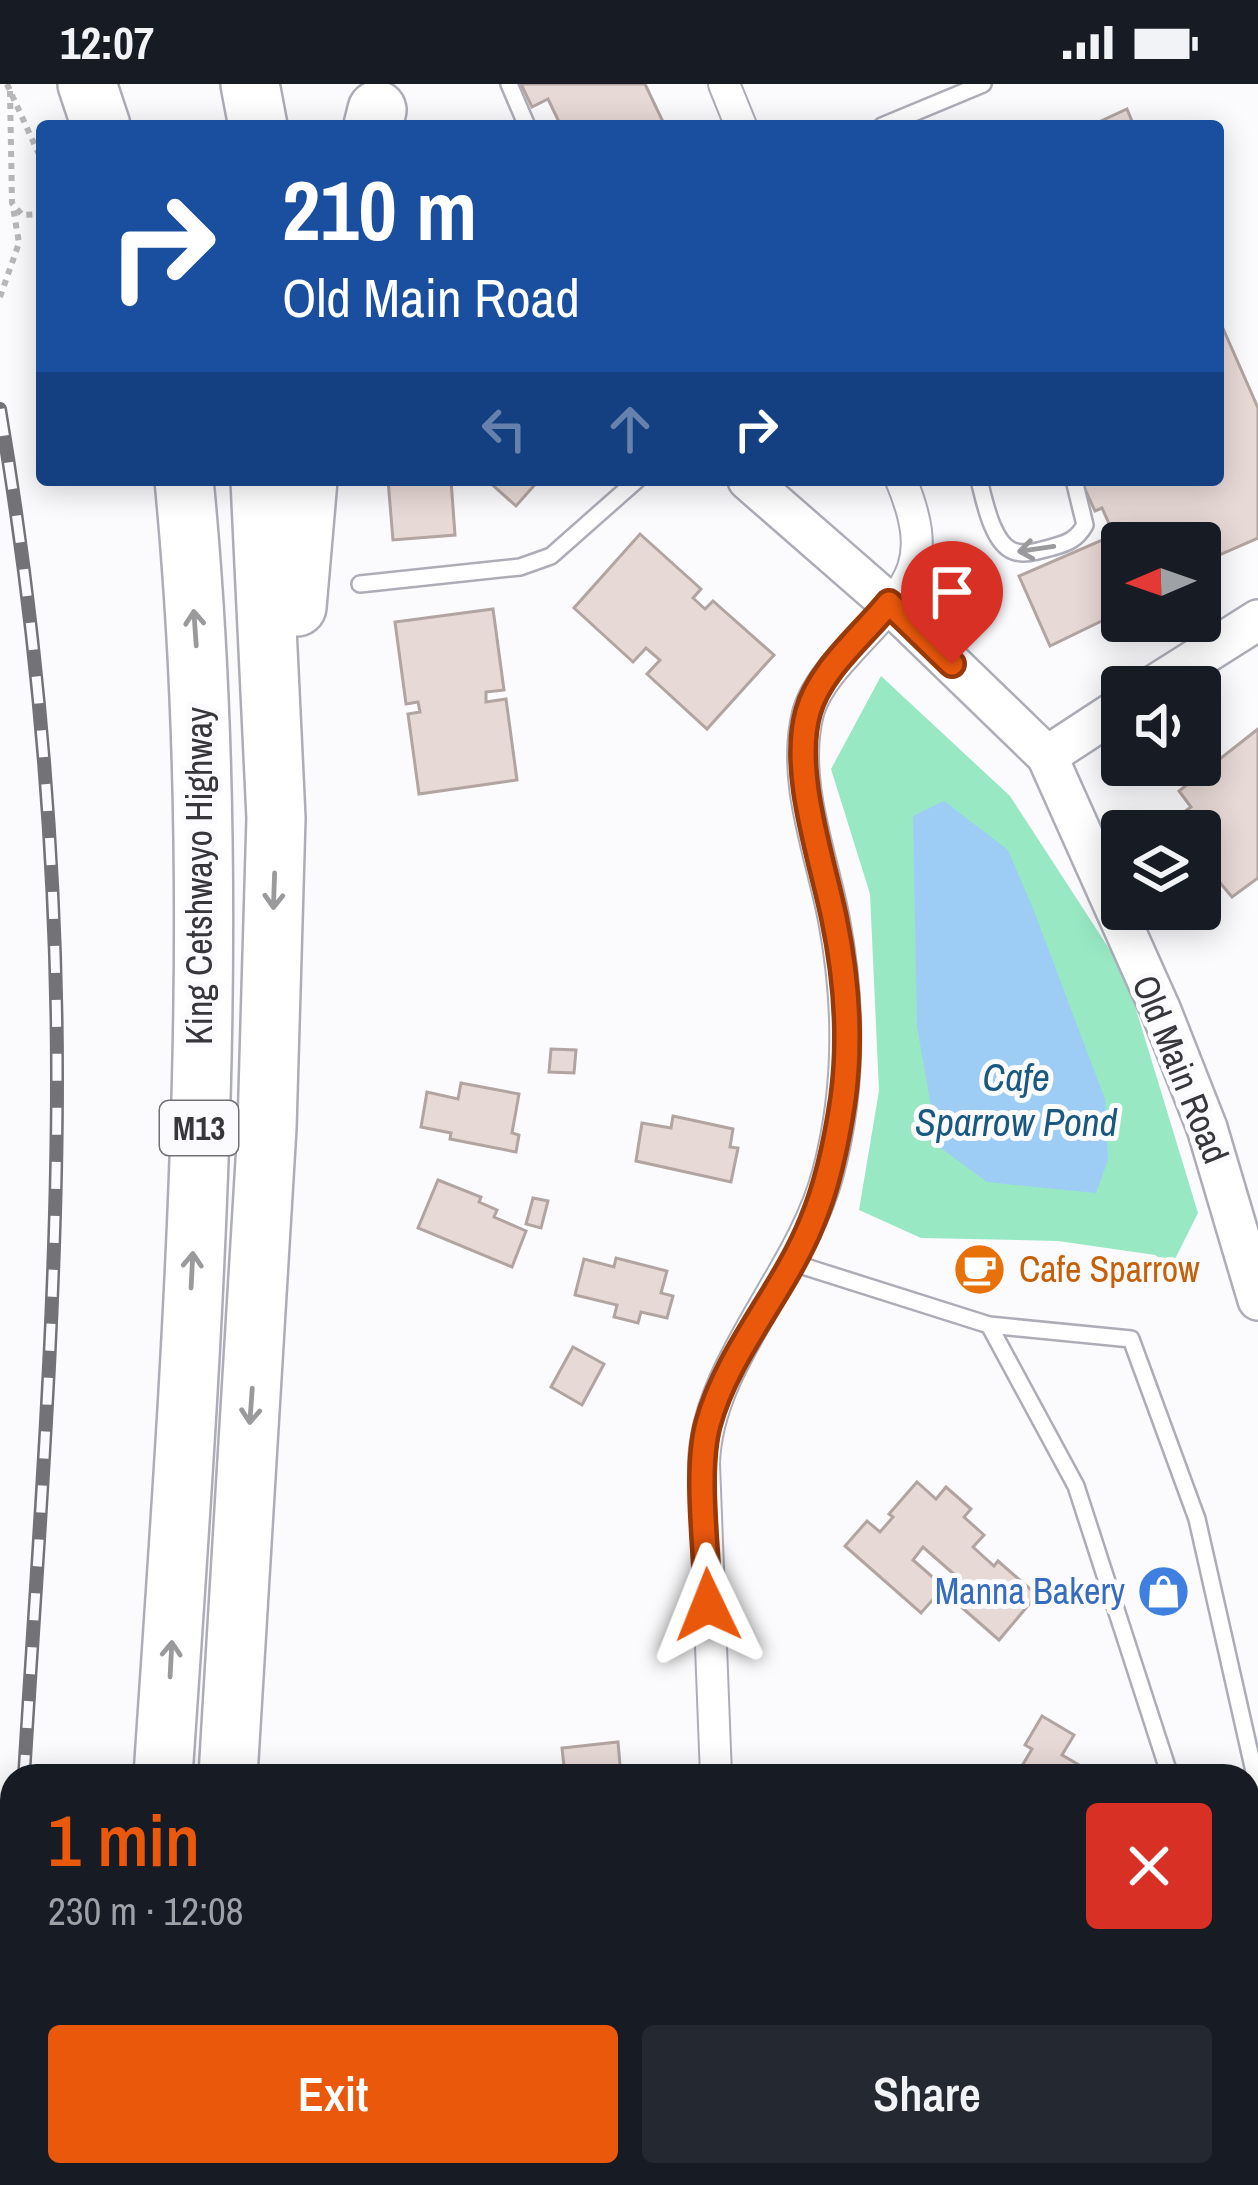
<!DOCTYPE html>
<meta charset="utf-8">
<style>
body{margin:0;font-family:"Archivo Narrow",sans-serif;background:#242831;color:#f1f3f6;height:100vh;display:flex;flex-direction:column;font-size:45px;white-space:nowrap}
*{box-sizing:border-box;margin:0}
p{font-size:39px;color:#9ea1a6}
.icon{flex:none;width:66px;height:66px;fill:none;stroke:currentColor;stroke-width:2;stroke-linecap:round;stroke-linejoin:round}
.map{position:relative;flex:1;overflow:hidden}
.panel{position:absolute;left:0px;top:1680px;width:1260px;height:423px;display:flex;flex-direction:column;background:#171b24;border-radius:36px 36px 0 0;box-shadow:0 6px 30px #0003}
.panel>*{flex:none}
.banner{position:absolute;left:36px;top:36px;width:1188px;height:366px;border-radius:12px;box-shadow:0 6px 30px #0003;background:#1a4fa0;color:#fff;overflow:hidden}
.needle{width:78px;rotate:268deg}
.fabs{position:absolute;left:1101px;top:438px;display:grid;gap:24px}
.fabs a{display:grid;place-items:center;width:120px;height:120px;border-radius:12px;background:#171b24;box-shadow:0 6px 30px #0003;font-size:60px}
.pin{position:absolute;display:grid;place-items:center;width:102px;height:102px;color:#fff;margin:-123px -51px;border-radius:50% 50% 50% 0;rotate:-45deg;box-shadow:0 0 12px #0007}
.pin .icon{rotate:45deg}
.me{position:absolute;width:132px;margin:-66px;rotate:358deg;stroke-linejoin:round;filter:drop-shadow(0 0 9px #0008)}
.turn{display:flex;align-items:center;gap:42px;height:252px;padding:0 48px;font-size:54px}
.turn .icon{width:156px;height:156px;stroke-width:2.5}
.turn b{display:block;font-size:84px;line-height:102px}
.lanes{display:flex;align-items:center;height:114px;padding:0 48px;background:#0003;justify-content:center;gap:60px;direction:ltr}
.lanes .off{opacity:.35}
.round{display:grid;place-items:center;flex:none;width:126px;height:126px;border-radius:12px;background:#242831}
.headline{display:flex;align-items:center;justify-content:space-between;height:204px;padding:0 48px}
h1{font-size:72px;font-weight:600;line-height:90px;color:#ea580c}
.button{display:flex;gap:24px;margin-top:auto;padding:24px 48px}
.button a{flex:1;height:138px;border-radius:12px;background:#ea580c;color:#fff;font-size:48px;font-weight:600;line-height:138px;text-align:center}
.button a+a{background:#242831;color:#f1f3f6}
.status{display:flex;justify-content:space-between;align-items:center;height:84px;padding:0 60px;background:#171b24;direction:ltr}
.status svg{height:33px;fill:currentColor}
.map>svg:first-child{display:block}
.green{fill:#98e8c4}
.water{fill:#9dcdf4}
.building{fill:#e7d9d6;stroke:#b1a4a1;stroke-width:3}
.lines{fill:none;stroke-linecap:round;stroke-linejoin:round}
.service-casing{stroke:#adadb8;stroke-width:20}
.minor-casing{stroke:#adadb8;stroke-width:34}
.tertiary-casing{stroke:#adadb8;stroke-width:44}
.motorway-casing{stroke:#adadb8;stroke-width:62}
.path{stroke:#b7b7ba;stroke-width:6;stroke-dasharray:6 6;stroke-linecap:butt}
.service{stroke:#fff;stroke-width:15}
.minor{stroke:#fff;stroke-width:30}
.tertiary{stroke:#fff;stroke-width:39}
.motorway{stroke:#fff;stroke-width:57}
.rail-casing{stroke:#737377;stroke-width:14}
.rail{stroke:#fbfbfd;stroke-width:9;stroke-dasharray:27;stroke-linecap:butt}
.oneway{stroke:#9a9a9d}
.route-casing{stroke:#983908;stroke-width:30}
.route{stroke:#ea580c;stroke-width:21}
.labels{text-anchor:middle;stroke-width:10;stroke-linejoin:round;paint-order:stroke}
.shield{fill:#fbfbfd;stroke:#717175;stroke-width:3}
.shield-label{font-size:33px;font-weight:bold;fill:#36363b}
.street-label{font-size:36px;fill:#36363b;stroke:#fbfbfd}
.food-label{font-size:36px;fill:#c56008;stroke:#fbfbfd;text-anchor:start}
.shop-label{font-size:36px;fill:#366cbe;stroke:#fbfbfd;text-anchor:end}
.water-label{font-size:39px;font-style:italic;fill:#195881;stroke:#fbfbfd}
</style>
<div class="status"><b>12:07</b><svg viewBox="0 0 49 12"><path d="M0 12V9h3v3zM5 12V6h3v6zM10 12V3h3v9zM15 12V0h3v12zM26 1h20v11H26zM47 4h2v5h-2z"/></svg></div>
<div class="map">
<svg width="1258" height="2101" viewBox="0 0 1258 2101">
<rect width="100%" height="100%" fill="#fbfbfd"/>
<polygon class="green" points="881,592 1010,712 1125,889 1198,1129 1171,1183 1155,1171 1058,1157 921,1154 859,1126 879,1007 870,810 831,685"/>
<polygon class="water" points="944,717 1008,766 1034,827 1105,1015 1108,1076 1096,1109 987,1098 938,1062 917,943 913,732"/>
<g class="building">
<polygon points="521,0 645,0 665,42 561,42 548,15 532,23"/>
<polygon points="1127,25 1134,42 1090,42"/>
<polygon points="1218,233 1258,324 1258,454 1201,479 1206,490 1200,492 1200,459 1122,459 1122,527 1050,562 1019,492 1114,451 1102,424 1095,427 1081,397 1218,396"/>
<polygon points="388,396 451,396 455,451 393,456"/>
<polygon points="487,396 539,396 516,422"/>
<polygon points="640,450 701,505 693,514 705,525 713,517 774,571 707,645 647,590 660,576 646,564 633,578 574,524"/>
<polygon points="493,525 504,606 486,608 486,618 506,615 517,696 419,710 408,630 420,628 418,618 406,620 395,538"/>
<polygon points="1258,645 1258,794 1232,813 1200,775 1200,747 1169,747 1165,742 1191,723 1179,707"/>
<polygon points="551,965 576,966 574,989 549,988"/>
<polygon points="461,999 519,1010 512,1049 519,1051 516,1068 450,1055 451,1049 421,1043 427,1008 458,1015"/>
<polygon points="673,1032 733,1045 730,1063 738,1064 731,1098 636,1077 642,1039 671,1044"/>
<polygon points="438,1096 481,1113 479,1118 497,1126 494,1133 526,1147 512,1183 418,1144"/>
<polygon points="533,1114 548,1117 541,1144 526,1140"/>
<polygon points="616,1174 667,1187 661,1209 673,1212 667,1234 641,1228 638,1239 614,1233 617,1221 575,1211 584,1175 614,1183"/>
<polygon points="573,1263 604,1280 582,1321 551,1303"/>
<polygon points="917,1398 936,1415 946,1403 971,1425 964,1433 984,1451 973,1463 994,1482 998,1477 1037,1511 999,1556 959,1521 972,1506 923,1463 913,1476 944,1503 921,1529 845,1462 867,1437 880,1448 893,1433 889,1430"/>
<polygon points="1042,1632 1074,1651 1062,1671 1098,1692 1016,1692 1032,1665 1025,1661"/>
<polygon points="618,1658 621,1692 565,1692 562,1664"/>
<polygon points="1258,2055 1258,2101 1210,2101 1209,2093 1248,2091 1248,2056"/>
</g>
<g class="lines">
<defs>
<g id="service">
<polyline points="509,0 527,42"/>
<polyline points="882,42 983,0"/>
<path d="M979 396C984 415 992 459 1013 467 1025 472 1041 466 1053 463 1068 459 1077 455 1085 441L1074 396"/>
<polyline points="360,500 520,483 551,472 637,396"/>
<polyline points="790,1178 989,1241 1131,1255 1197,1435 1258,1705"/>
<polyline points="989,1241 1076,1402 1170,1692"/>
</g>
<g id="minor">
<polyline points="724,0 741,42"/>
<path d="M716 1692 704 1380C706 1280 802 1189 828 1089 850 1006 850 921 834 836 822 771 791 697 808 629 814 607 832 585 847 569 906 504 938 485 901 396"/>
<polyline points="734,2091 735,2101"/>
</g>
<g id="tertiary">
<polyline points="748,396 889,519 1047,672 1161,927 1207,1044 1258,1216"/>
<polyline points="1152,603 1258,536"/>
<polyline points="1047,672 1122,623"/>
</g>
<g id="motorway">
<polyline points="87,0 101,42"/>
<polyline points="250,0 258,42"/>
<polyline points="373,42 377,26"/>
<polyline points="297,523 308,396"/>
<path d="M163 1692C192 1261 226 827 184 396"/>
<polyline points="228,1692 267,1044 276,734 260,396"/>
<polyline points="136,2101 137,2091"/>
<polyline points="203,2101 203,2091"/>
</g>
</defs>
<use href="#service" class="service-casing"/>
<use href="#minor" class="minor-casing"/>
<use href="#tertiary" class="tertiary-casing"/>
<use href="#motorway" class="motorway-casing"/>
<g class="path">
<polyline points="7,0 42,77"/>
<polyline points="10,7 12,119 22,131 39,130 42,126"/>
<polyline points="0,213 19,159 13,123"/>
</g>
<use href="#service" class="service"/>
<use href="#minor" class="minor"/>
<use href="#tertiary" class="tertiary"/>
<use href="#motorway" class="motorway"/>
<defs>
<g id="rail">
<path d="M0 325C37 546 57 770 57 994 57 1227 38 1460 24 1692"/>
<polyline points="0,2073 12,1880"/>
</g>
</defs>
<use href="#rail" class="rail-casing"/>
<use href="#rail" class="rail"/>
</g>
<defs><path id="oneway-shaft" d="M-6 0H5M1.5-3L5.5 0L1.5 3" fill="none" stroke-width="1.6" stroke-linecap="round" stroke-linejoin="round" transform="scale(3)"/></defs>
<g class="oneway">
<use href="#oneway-shaft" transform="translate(1036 465) rotate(172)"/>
<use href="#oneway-shaft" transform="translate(195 544) rotate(-94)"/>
<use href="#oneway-shaft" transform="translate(274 807) rotate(92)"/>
<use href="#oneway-shaft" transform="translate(192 1186) rotate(-87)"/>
<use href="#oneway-shaft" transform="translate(251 1322) rotate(94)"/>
<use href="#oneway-shaft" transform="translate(171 1575) rotate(-87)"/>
</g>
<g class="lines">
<defs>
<path id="route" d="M708 1521C707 1469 695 1388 708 1340 728 1267 784 1208 812 1138 828 1100 837 1056 843 1015 851 956 846 892 834 834 822 775 791 688 808 628 819 587 862 552 889 519L952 580"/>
</defs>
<use href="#route" class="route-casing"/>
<use href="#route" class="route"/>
</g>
<defs>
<symbol id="cafe-disc" viewBox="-11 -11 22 22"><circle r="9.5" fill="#e8710a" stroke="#fbfbfd"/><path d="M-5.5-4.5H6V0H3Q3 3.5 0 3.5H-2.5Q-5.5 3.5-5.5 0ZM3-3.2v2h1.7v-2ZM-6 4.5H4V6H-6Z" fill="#fff"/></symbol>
<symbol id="shop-disc" viewBox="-11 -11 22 22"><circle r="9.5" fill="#3f7fe0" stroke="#fbfbfd"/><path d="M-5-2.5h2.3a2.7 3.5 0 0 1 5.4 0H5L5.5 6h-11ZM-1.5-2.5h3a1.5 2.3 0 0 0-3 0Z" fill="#fff"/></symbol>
</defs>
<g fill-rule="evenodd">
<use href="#cafe-disc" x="950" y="1156" width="59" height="59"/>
<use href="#shop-disc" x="1134" y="1478" width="59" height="59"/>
</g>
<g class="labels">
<rect class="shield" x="160" y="1017" width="78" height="54" rx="9"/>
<g class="shield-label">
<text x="199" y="1056">M13</text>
</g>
<g class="street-label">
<text transform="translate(199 792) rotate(-90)" y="13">King Cetshwayo Highway</text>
<text transform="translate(1181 985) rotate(68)" y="13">Old Main Road</text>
</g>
<g class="food-label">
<text x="1019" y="1198">Cafe Sparrow</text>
</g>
<g class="shop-label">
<text x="1125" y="1520">Manna Bakery</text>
</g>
<g class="water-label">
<text x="1016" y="1007">Cafe<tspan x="1016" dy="45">Sparrow Pond</tspan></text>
</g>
</g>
</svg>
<div class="fabs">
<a><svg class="needle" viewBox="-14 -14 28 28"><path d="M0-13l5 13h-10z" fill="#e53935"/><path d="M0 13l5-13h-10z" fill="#9ea1a6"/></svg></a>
<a><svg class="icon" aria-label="sound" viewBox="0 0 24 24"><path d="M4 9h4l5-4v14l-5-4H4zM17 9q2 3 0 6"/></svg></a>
<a><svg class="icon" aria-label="layers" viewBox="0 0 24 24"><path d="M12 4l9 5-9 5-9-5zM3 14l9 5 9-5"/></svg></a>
</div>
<div class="pin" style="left:952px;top:580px;background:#d93025"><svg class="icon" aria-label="arrive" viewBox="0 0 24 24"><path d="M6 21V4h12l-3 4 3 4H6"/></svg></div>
<svg class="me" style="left:708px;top:1521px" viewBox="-20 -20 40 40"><path d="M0-17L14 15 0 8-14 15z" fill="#ea580c" stroke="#fff" stroke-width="4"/></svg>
<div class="banner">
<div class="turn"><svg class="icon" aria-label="right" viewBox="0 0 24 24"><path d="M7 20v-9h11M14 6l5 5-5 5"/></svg><div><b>210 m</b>Old Main Road</div></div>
<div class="lanes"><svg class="icon off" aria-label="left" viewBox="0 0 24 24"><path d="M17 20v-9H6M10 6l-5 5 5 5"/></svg><svg class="icon off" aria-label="ahead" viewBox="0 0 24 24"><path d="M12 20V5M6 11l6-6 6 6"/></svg><svg class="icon" aria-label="right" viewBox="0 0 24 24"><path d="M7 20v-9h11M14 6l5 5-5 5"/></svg></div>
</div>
<section class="panel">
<div class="headline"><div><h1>1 min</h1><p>230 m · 12:08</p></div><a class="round" style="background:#d93025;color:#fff"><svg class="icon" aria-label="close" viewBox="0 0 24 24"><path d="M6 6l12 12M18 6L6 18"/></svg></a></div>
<div class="button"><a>Exit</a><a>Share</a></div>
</section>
</div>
